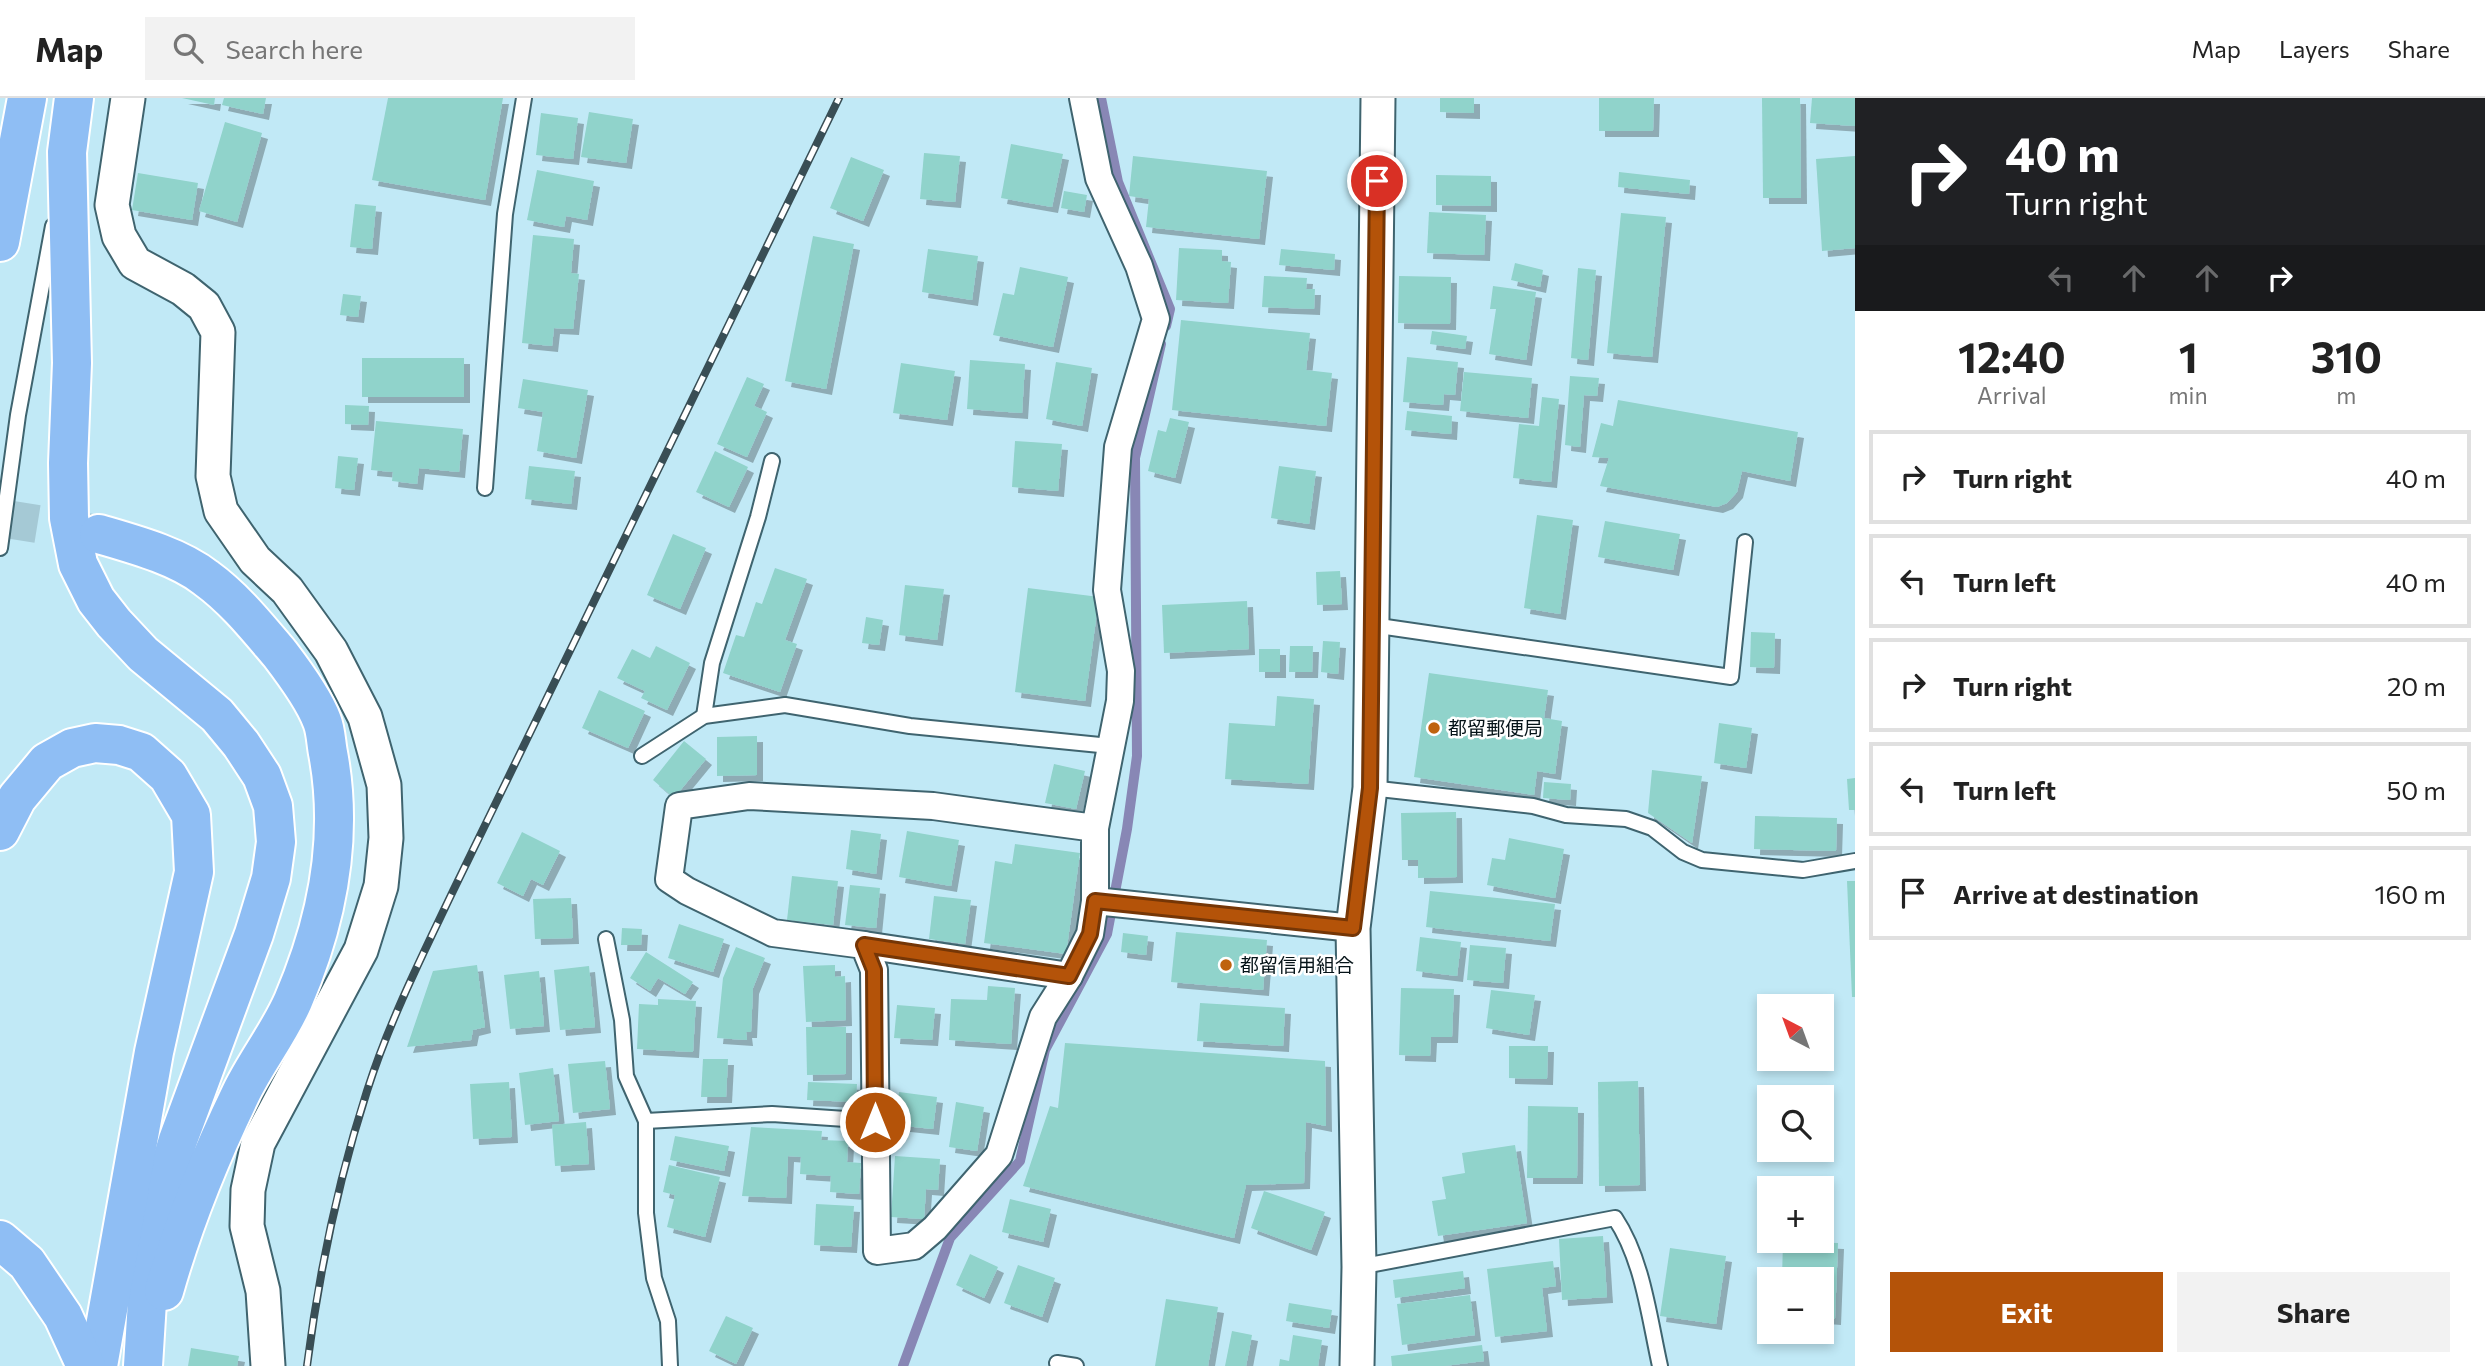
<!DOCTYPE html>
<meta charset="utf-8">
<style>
body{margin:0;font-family:Commissioner,"Noto Sans JP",sans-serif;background:#f2f2f2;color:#222;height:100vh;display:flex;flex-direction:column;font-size:26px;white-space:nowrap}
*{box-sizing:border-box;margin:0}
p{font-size:23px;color:#767676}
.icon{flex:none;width:38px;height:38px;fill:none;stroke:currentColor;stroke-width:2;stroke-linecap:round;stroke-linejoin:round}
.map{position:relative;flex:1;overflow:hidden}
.side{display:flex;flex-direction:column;background:#fff;width:630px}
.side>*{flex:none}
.banner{background:#202124;color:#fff;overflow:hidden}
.needle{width:46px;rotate:319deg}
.buttons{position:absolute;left:1757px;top:896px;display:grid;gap:14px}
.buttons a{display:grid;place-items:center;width:77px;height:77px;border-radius:0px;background:#fff;box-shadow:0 4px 10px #0003;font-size:35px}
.pin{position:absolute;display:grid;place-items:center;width:60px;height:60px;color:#fff;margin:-30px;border:4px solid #fff;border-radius:50%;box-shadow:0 2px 7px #0007}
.me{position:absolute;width:77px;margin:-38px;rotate:0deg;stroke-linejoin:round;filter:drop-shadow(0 0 5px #0008)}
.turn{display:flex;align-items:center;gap:24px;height:147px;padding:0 35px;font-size:32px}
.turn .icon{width:91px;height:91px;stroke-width:2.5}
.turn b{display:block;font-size:49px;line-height:60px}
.lanes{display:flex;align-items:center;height:66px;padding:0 35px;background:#0003;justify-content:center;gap:35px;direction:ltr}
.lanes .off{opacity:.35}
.eta{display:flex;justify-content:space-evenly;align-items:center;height:119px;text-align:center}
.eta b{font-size:42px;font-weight:700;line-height:49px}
.primary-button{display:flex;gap:14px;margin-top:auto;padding:14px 35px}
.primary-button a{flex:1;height:80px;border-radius:0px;background:#b45309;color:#fff;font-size:28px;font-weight:700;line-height:80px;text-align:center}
.primary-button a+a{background:#f2f2f2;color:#222}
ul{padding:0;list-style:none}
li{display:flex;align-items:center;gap:21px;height:94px;margin:0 14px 10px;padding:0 21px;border:4px solid #e0e0e0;border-radius:0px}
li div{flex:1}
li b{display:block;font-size:26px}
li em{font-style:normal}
header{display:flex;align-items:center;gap:42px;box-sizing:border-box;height:98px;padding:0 35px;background:#fff;border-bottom:2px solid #e0e0e0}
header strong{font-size:33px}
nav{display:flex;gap:38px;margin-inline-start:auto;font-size:24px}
.search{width:490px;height:63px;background:#f2f2f2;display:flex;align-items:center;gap:18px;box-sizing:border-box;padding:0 24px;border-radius:0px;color:#767676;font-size:26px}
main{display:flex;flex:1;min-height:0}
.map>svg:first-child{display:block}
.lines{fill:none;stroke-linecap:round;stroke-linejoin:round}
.stream{stroke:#8887b5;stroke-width:10}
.building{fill:#90d3cb;filter:url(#shadow)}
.motorway-tunnel{stroke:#a5c9d5;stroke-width:38;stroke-dasharray:38 19;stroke-linecap:butt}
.service-casing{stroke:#3f646f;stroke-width:18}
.minor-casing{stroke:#3f646f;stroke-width:30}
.tertiary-casing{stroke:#3f646f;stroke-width:37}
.motorway-casing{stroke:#fff;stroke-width:42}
.service{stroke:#fff;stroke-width:14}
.minor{stroke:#fff;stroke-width:26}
.tertiary{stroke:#fff;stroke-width:33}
.motorway{stroke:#8fbef4;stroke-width:38}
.rail-casing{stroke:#394e55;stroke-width:8}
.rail{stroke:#fff;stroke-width:5;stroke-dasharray:16;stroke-linecap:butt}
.route-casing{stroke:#753606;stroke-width:18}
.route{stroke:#b45309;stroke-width:12}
.poi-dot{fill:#bf630e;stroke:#fff;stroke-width:2.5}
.labels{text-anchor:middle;stroke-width:5;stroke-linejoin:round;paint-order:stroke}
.poi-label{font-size:19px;fill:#051318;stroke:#fff;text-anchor:start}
</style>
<header>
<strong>Map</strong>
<div class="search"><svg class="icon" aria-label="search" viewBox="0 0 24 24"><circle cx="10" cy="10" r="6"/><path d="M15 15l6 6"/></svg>Search here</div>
<nav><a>Map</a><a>Layers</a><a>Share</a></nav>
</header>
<main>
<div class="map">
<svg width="1855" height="1268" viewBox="0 0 1855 1268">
<defs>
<filter id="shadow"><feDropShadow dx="6" dy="6" stdDeviation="0" flood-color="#0004"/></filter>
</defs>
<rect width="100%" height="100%" fill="#c1e9f6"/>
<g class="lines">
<g class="stream">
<polyline points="1101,0 1118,84 1170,211 1166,228"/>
<polyline points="903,1268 950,1140 1020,1063 1045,952 1107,836 1127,731 1137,658 1135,360 1161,246"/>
</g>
</g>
<g class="building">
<polygon points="182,0 215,0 214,7"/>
<polygon points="224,0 266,0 263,16 222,7"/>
<polygon points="388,0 503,0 485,102 372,82"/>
<polygon points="1440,0 1474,0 1474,15 1440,14"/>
<polygon points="1599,0 1654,0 1653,33 1599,33"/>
<polygon points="1762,0 1800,0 1801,100 1763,100"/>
<polygon points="1812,0 1855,0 1855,28 1810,25"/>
<polygon points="589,14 633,21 626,65 581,59"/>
<polygon points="541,15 578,20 573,61 536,57"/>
<polygon points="225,24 262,35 237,124 199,113"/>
<polygon points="1011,46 1063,56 1052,109 1001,100"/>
<polygon points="924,55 960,58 955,104 920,101"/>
<polygon points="1133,58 1267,73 1259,141 1146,129 1149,101 1129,98"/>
<polygon points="1855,58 1855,150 1822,153 1816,61"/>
<polygon points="851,59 884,72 863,123 830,110"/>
<polygon points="537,72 594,83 587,122 566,118 564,129 527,122"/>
<polygon points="1619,74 1690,82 1689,96 1618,89"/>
<polygon points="138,75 198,85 192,122 132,112"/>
<polygon points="1436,77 1491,78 1491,108 1436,107"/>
<polygon points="1064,93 1087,97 1084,114 1061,110"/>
<polygon points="355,106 376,108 372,151 350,149"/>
<polygon points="1429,114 1486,117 1484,157 1427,155"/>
<polygon points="1621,115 1666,119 1652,259 1607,255"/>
<polygon points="533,137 574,141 571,175 579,176 573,231 554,230 552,248 522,245"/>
<polygon points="813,138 854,146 826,291 785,283"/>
<polygon points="1179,150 1222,152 1222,163 1231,164 1228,205 1176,202"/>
<polygon points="928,151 978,158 972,202 922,194"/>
<polygon points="1281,151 1335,156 1334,172 1279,167"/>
<polygon points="1515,165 1543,172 1540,189 1511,182"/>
<polygon points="1020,169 1068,179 1053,249 993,237 1003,195 1014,197"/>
<polygon points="1578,170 1596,172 1588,262 1571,260"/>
<polygon points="1264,178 1307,180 1306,191 1315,191 1314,211 1262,209"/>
<polygon points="1399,178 1451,179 1450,226 1398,225"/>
<polygon points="1493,188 1536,194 1526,262 1489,256 1496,211 1490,211"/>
<polygon points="343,196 361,198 358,219 340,217"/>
<polygon points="1181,222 1310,235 1306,272 1332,275 1326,328 1172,312"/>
<polygon points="1432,233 1467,238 1465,251 1430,246"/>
<polygon points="1407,259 1458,264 1455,297 1444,296 1443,307 1403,304"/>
<rect x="362" y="260" width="102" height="39"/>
<polygon points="970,262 1025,266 1022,315 967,311"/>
<polygon points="1056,264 1092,270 1082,328 1046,321"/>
<polygon points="901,265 955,273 947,322 893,315"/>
<polygon points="1464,274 1532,280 1528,320 1460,313"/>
<polygon points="1570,278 1599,280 1597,298 1584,297 1580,349 1565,347"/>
<polygon points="747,279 764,286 754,308 767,314 747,359 717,346"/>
<polygon points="523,281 588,292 576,360 537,353 543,314 518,310"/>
<polygon points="1542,299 1559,301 1551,384 1513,380 1519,326 1539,328"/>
<polygon points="1618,302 1798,334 1790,383 1742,373 1737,394 1727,405 1717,409 1600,388 1609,360 1592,359 1601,325 1613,328"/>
<polygon points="345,307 369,308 368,327 345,326"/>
<polygon points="1407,313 1452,318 1451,336 1405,332"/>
<polygon points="1170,320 1189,324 1175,380 1148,373 1158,332 1166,334"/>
<polygon points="376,323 463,331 459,374 419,370 417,386 392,383 393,374 371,372"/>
<polygon points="1015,343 1062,346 1058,393 1012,389"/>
<polygon points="715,353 748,369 729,409 696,394"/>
<polygon points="338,358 358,360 354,392 335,390"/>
<polygon points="529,368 575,373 571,406 525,401"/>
<polygon points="1279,368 1316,373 1309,426 1271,420"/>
<polygon points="1537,417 1573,422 1560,516 1524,510"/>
<polygon points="1605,423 1680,436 1673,472 1598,459"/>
<polygon points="673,436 706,450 680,511 647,497"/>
<polygon points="775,470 807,481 785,542 797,546 780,594 723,575 736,537 744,539 756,504 762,506"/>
<polygon points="1340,473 1342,506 1317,507 1316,474"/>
<polygon points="905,487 944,491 937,542 899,537"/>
<polygon points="1028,490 1099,499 1085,603 1015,594"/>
<polygon points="1247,503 1249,551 1164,555 1162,507"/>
<polygon points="866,519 883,522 879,547 862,545"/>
<polygon points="1751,534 1775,535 1774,570 1750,569"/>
<polygon points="1323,543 1340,544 1338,576 1321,574"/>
<polygon points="656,548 690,565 667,612 641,600 645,593 617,580 632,551 650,560"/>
<polygon points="1290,548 1313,548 1312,574 1289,574"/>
<rect x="1259" y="551" width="21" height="23"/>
<polygon points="1429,575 1548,592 1544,620 1562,623 1555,676 1537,673 1534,697 1414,679"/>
<polygon points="599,592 645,613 628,650 582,630"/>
<polygon points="1277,598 1314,601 1308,686 1225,681 1229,625 1275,628"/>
<polygon points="1719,625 1752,630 1746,670 1714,665"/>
<polygon points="757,638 757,677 717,678 717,639"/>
<polygon points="684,643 706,661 674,700 653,682"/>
<polygon points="1054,666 1085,673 1076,711 1045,705"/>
<polygon points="1652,672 1702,678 1692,745 1648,715"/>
<polygon points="1855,680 1855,712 1849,712 1847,681"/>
<polygon points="1544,684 1571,686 1570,702 1543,700"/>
<polygon points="1456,714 1457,779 1418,780 1418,762 1402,762 1401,715"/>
<polygon points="1755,718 1837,720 1836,753 1754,751"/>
<polygon points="851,732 881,736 876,776 846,771"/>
<polygon points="907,733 959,742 951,788 899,779"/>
<polygon points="522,734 560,753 543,787 531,781 523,798 497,785"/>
<polygon points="1509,740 1564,751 1555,800 1487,787 1492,760 1505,762"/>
<polygon points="1015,746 1080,755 1066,856 984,845 995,763 1012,766"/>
<polygon points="792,778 838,783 833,827 787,822"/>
<polygon points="1847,783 1855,783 1855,899 1852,899"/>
<polygon points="850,787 880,790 876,830 845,827"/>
<polygon points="1430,793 1555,806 1550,843 1426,829"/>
<polygon points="934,798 971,802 965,846 929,841"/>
<polygon points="571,800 573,840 535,841 533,801"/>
<polygon points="679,826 724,841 713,874 668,860"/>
<polygon points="622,830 642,831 641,847 621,847"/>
<polygon points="1176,834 1267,842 1263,892 1171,884"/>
<polygon points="1123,835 1148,838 1146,857 1121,854"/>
<polygon points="1420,839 1461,844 1457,878 1416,873"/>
<polygon points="1470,847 1506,850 1503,885 1467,882"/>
<polygon points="736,849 765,860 753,890 751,934 746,934 747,942 717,940 723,880"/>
<polygon points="646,854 693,884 685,896 658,880 650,893 630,880"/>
<polygon points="477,867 485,929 473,932 471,942 407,949 433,873"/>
<polygon points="835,867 835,879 845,878 846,922 806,924 803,868"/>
<polygon points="589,868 595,929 560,932 554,872"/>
<polygon points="539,873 544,928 510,931 504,877"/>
<polygon points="988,888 1015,890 1011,946 949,942 951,901 987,902"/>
<polygon points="1401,890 1454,891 1452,939 1431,939 1430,958 1399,957"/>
<polygon points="1491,892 1535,897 1529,937 1486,930"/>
<polygon points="658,901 696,903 693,954 637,951 639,906 658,907"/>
<polygon points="1200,905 1285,910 1283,948 1197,943"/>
<polygon points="897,907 935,910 932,942 894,940"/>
<polygon points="806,929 846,929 846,976 807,977"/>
<polygon points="1065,945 1325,963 1326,1028 1306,1024 1304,1085 1246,1087 1234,1140 1023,1088 1050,1008 1058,1010"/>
<polygon points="1509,948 1548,948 1547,981 1509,980"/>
<polygon points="703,961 728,961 726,999 701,999"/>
<polygon points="605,963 610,1011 573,1015 568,966"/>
<polygon points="553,970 559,1023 525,1027 519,975"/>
<polygon points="1638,983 1640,1087 1599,1088 1598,984"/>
<polygon points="509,984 512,1039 473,1041 470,986"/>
<polygon points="808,984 857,986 856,1004 807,1002"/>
<polygon points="899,994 937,999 933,1031 895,1027"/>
<polygon points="956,1004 984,1009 977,1053 949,1049"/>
<polygon points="1528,1008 1578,1009 1577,1080 1527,1080"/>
<polygon points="586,1024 589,1066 555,1068 552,1027"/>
<polygon points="751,1029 822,1033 821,1042 848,1043 847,1064 861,1065 859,1096 830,1094 831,1078 800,1076 801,1059 788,1058 786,1100 742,1098"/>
<polygon points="675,1038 729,1048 724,1073 670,1062"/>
<polygon points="1515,1047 1527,1125 1438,1138 1432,1103 1446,1101 1442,1079 1465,1075 1462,1055"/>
<polygon points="895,1058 940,1061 938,1092 926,1091 924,1121 891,1119"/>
<polygon points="669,1067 720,1079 705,1139 667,1129 675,1097 663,1094"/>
<polygon points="1264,1093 1325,1114 1311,1152 1251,1130"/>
<polygon points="1010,1101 1051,1111 1043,1144 1002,1134"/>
<polygon points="816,1106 854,1108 851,1149 814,1147"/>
<polygon points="1603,1138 1607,1199 1562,1202 1559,1141"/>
<polygon points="1783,1143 1838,1145 1835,1221 1822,1220 1822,1181 1782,1181"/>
<polygon points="1670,1150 1726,1158 1716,1226 1660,1218"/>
<polygon points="970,1156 998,1169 984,1200 956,1187"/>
<polygon points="1553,1163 1556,1188 1542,1190 1547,1233 1495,1239 1487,1171"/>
<polygon points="1018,1167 1055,1180 1042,1219 1004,1205"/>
<polygon points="1463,1173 1465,1190 1395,1200 1393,1182"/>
<polygon points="1470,1197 1475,1237 1402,1247 1397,1206"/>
<polygon points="1166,1201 1218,1209 1208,1268 1155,1268"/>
<polygon points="1289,1205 1332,1212 1329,1230 1286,1223"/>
<polygon points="726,1218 753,1230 736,1266 709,1253"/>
<polygon points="1232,1233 1252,1237 1246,1268 1225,1268"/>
<polygon points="1293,1237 1322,1242 1318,1268 1279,1268 1280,1261 1289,1263"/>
<polygon points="1482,1247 1484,1263 1444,1268 1392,1268 1391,1258"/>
<polygon points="191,1250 239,1258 237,1268 188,1268"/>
</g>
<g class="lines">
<polyline class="motorway-tunnel" points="0,420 99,436"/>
<defs>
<g id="service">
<polyline points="485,390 505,116 524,0"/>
<polyline points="0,450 18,317 53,128"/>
<polyline points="1372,527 1731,579 1745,444"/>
<polyline points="704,618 712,565 758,419 772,363"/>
<polyline points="642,658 704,618 785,607 910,628 1110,648"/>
<polyline points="1370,690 1533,708 1566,717 1626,721 1652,730 1683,754 1702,762 1803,772 1855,763"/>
<polyline points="606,841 622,922 626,978 646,1023 646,1115 654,1180 668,1223 670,1268"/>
<polyline points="646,1023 772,1016 875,1023"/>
<path d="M1359 1169 1615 1120C1643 1162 1649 1219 1660 1268"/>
<polyline points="1057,1265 1076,1268"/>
</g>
<g id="minor">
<polyline points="1083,0 1099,80 1139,168 1156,221 1118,349 1107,492 1121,573 1120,603 1095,730 1095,803 1090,836 1069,878 1043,919 999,1057 935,1130 914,1148 877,1153 874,872 864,847 773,835 687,793 669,781 679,708 749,698 933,708 1095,730"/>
<polyline points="1095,803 1353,830"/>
<polyline points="864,847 1069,878"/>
</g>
<g id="tertiary">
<polyline points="128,0 112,107 119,138 135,165 183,191 204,208 218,234 213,378 221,413 255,462 287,492 331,553 365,619 384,687 386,740 381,788 361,852 258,1045 248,1092 247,1128 263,1193 268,1268"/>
<polyline points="1357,1268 1359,1169 1353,830 1370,690 1378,0"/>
</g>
<g id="motorway">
<polyline points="74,0 67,54 72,265 68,365 69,420 78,466 96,502 114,525 143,556 217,617 241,646 262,678 273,708 276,744 271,780 254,836 178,1042 162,1095 150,1155 143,1268"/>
<polyline points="0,144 27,0"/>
<path d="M99 436C133 446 178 458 206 480 235 501 257 529 280 556 293 573 315 604 322 623 326 633 326 645 328 655 344 740 327 824 293 903 279 935 256 964 241 995 210 1059 183 1126 164 1193"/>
<polyline points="0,733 17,700 47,664 72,650 95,645 119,647 141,654 168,678 191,717 194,774 154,954 98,1268"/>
<polyline points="0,1142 27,1165 63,1218 86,1268"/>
</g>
</defs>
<use href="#service" class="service-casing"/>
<use href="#minor" class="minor-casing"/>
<use href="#tertiary" class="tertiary-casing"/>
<use href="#motorway" class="motorway-casing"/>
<use href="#service" class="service"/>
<use href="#minor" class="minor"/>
<use href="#tertiary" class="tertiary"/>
<use href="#motorway" class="motorway"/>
<defs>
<path id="rail" d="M307 1268C319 1174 338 1083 367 993 389 924 422 858 453 793L839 0"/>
</defs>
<use href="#rail" class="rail-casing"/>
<use href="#rail" class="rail"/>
</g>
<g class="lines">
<defs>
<polyline id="route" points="875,1024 874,872 864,847 1069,878 1090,836 1095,803 1353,830 1370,690 1377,83"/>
</defs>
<use href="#route" class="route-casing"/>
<use href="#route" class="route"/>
</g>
<g class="poi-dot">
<circle cx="1434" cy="630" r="7"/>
<circle cx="1226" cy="867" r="7"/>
</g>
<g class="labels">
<g class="poi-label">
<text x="1448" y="637">都留郵便局</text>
<text x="1240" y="874">都留信用組合</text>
</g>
</g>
</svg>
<div class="buttons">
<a><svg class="needle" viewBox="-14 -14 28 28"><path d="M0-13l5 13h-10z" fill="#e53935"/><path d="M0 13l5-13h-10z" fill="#767676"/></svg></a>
<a><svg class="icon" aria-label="search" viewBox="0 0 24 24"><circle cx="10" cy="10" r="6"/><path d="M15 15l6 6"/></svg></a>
<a>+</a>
<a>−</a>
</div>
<div class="pin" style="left:1377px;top:83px;background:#d93025"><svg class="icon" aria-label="arrive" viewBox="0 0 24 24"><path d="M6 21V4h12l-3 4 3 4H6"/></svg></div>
<svg class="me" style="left:875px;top:1024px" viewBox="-20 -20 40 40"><circle r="17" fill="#b45309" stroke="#fff" stroke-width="3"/><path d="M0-11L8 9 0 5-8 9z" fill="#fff"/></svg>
</div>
<section class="side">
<div class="banner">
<div class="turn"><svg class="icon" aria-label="right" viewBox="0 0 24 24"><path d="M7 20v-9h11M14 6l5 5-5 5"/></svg><div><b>40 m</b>Turn right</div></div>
<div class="lanes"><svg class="icon off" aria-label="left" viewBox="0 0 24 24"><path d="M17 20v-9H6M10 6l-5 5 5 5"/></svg><svg class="icon off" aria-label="ahead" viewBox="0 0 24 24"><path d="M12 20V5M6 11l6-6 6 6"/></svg><svg class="icon off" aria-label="ahead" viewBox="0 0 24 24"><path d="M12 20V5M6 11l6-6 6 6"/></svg><svg class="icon" aria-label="right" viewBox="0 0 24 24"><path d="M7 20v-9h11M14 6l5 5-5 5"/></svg></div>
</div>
<div class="eta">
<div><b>12:40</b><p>Arrival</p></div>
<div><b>1</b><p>min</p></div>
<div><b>310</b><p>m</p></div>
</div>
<ul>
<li><svg class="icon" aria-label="right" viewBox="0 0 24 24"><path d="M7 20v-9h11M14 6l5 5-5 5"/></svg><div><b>Turn right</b></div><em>40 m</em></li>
<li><svg class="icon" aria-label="left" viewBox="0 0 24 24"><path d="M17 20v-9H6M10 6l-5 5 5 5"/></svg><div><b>Turn left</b></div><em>40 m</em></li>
<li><svg class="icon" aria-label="right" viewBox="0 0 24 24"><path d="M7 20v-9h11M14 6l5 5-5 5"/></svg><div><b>Turn right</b></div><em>20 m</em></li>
<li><svg class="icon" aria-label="left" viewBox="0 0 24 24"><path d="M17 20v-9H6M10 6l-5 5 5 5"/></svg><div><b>Turn left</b></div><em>50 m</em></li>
<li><svg class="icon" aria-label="arrive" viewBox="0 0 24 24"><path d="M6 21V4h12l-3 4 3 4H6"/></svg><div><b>Arrive at destination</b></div><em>160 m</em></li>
</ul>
<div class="primary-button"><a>Exit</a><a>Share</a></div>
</section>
</main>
